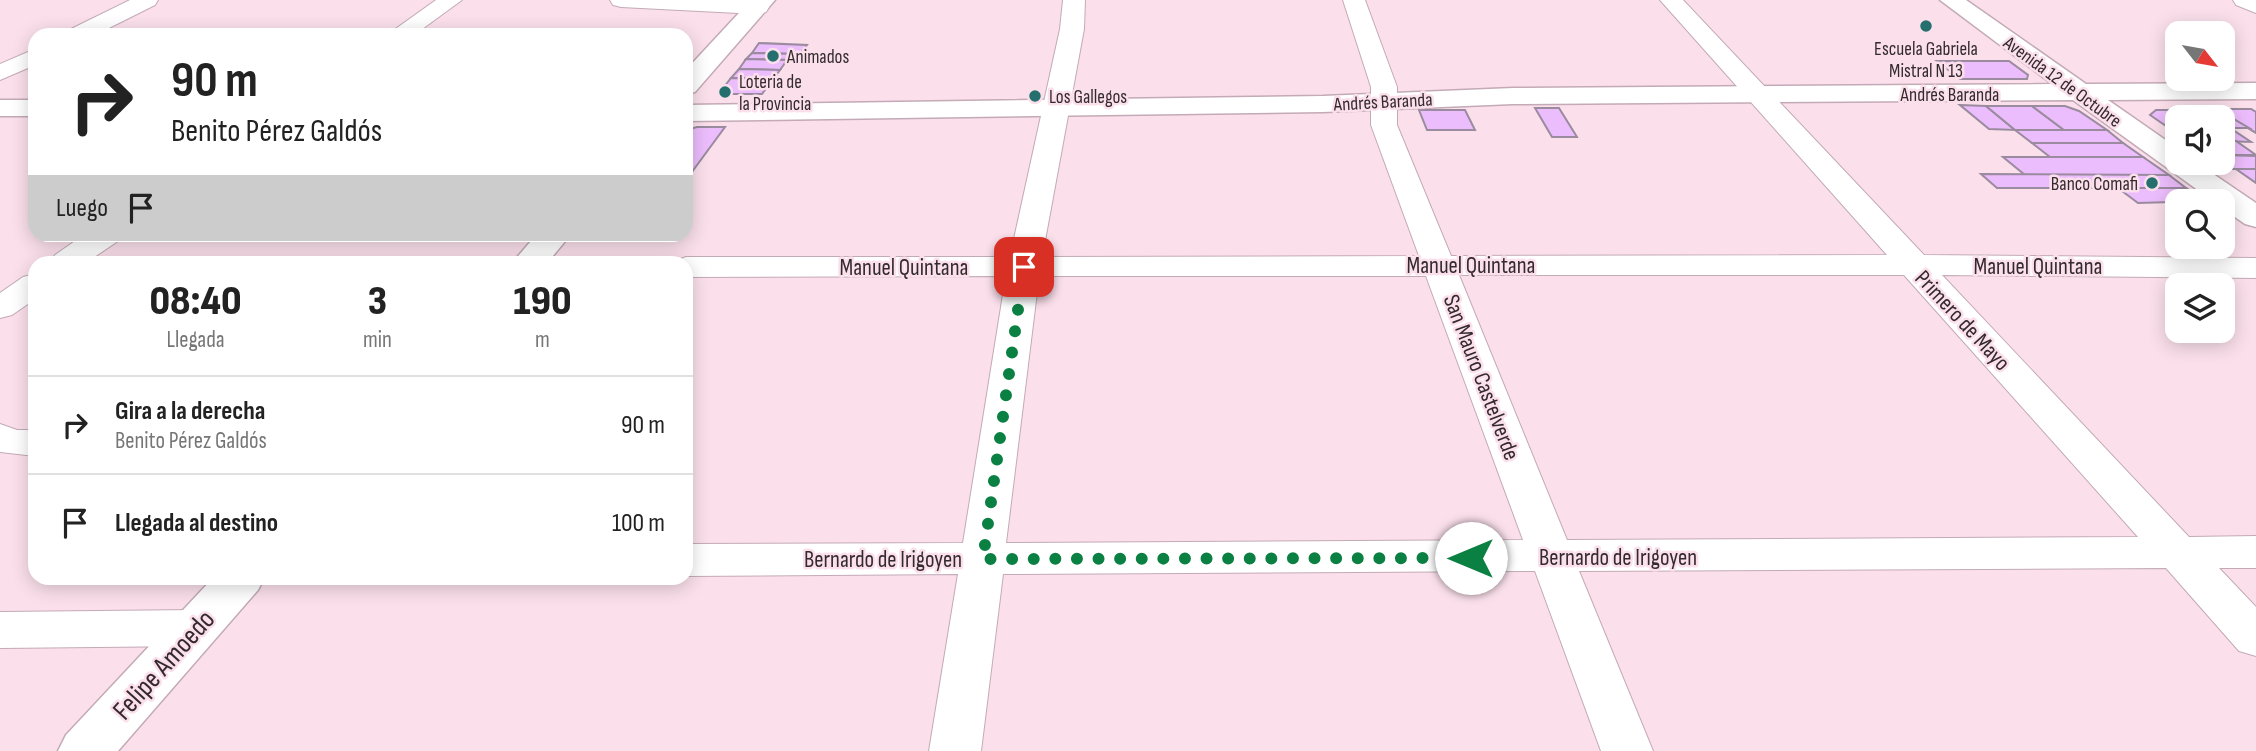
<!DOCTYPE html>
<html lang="es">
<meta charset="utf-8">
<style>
body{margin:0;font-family:"Sofia Sans Condensed",sans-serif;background:#f2f2f2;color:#222;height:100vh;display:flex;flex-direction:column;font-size:26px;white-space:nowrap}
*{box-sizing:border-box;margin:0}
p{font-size:23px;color:#767676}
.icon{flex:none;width:38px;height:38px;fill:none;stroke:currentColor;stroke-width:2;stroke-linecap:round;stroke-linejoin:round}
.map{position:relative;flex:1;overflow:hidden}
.details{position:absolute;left:28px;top:256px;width:665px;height:329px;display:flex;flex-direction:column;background:#fff;border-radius:21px;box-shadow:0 4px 18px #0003}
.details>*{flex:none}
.guide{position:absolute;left:28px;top:28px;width:665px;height:214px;border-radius:21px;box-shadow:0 4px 18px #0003;background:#fff;color:#222;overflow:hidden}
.needle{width:46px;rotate:121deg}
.tools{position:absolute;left:2165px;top:21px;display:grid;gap:14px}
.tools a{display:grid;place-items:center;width:70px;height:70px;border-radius:14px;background:#fff;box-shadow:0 4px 18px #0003;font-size:35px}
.pin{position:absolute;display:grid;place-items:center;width:60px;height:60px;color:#fff;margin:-30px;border-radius:14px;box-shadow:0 4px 10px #0006}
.me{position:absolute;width:77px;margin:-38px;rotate:270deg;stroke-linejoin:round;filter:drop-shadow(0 0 5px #0008)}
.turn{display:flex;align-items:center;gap:24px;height:147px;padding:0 28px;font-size:32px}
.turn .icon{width:91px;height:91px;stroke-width:2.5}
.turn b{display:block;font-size:49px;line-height:60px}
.then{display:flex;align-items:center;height:66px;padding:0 28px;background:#0003;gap:14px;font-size:26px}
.eta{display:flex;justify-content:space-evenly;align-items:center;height:119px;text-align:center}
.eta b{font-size:42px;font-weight:800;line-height:49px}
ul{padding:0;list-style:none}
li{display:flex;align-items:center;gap:21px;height:98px;padding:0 28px;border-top:2px solid #e0e0e0}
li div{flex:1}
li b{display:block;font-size:26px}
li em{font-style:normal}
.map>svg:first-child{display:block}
.building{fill:#ecbdfc;stroke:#9a8b9f;stroke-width:2}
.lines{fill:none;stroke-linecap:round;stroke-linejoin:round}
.minor-casing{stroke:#c3aab6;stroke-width:2}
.secondary-casing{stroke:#c3aab6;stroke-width:3}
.minor{fill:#fff;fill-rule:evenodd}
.secondary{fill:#fff;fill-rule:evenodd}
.route{stroke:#0b8043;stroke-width:12;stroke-dasharray:0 21.6}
.poi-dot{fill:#25706f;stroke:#fbe0ec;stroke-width:2.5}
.labels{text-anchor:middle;stroke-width:5;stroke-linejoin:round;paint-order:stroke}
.far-poi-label{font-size:19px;fill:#332a2e;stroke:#fbe0ec;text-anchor:start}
.far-street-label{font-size:19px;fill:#332a2e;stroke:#fbe0ec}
.street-label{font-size:23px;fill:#332a2e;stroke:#fbe0ec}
.near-street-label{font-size:28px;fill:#332a2e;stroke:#fbe0ec}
</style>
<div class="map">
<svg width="2256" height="751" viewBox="0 0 2256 751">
<rect width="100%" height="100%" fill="#fbe0ec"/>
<g class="building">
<polygon points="759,43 807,45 800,54 752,53"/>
<polygon points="752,53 800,54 795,60 746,59"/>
<polygon points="746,59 787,60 780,70 739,69"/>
<polygon points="1937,61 2009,61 2028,75 2027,79 1960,79"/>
<polygon points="739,69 780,70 773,79 731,78"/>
<polygon points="731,78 773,79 762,94 723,94 720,92"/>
<polygon points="1960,105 1986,106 2015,130 1989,129"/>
<polygon points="1986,106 2032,106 2064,130 2015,130"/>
<polygon points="2032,106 2065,106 2079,111 2107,130 2064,130"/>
<polygon points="1535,108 1559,108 1577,137 1552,137"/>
<polygon points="2217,109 2251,109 2256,112 2256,133"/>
<polygon points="1419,110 1465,110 1475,130 1427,130"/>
<polygon points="2156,110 2189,110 2199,117 2177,117 2177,128 2169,128 2150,115"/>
<polygon points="2189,110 2220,111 2249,128 2222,128 2222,117 2199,117"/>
<polygon points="697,127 725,127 686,180 686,130"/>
<polygon points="2222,128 2230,128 2251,142 2222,141"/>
<polygon points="2015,130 2107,130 2123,143 2032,143"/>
<polygon points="2222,141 2236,141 2256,155 2222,155"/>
<polygon points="2032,143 2123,143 2143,157 2050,157"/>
<polygon points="2222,155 2256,156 2256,169 2229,169 2220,163 2222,163"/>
<polygon points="2003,157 2143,157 2169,175 2025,175"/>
<polygon points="2236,169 2256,169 2256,183"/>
<polygon points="1981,174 2169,175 2186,188 1997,188"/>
<polygon points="2118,188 2186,188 2205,201 2138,203"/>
</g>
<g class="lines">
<defs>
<g id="minor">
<polygon points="130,0 158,0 155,5 95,35 65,35 69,30"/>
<polygon points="436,0 462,0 414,35 387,35"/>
<polygon points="610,0 751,0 766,2 769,7 766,12 758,14 621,7 613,5"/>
<path d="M1063 0H1085L1084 29 1042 257 1419 256 1371 125V87L1343 0H1365L1397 87V125L1451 256 1887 255 1660 0H1683L1924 255 2256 258V278L1942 275 2189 537 2256 536V568H2219L2256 607V656L2239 651 2166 568 1579 571 1653 751H1601L1535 571 1003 574 981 751H929L958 574 686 576V544L963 543 1006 276 686 277V262H673L686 257H1010L1060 29ZM1459 275H1904L2138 537 1567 540ZM1039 276H1426L1523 540 1006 543Z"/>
<polygon points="2233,0 2256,0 2256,13 2236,5"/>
<polygon points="35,49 35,65 0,80 0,64"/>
<polygon points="85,234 122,234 118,241 87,262 50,262 55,255"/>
<polygon points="35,274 35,299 12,315 0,318 0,293 23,277"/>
<polygon points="0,424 17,430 35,430 35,456 0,452"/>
<polygon points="195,610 212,615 218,628 212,641 195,646 0,648 0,612"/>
</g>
<g id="secondary">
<polygon points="751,0 775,0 695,92 686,94 686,70"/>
<polygon points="1940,0 1966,0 2086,84 2256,83 2256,99 2108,100 2177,148 2177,163 2197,163 2256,203 2256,227 2245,224 2222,208 2222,201 2213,201 2073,100 1513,104 1323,112 686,121 686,105 1323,96 1513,88 2052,84"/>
<rect x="0" y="100" width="35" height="16"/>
<polygon points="537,234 571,234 548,262 513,262"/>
<polygon points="213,578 264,578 258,590 118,751 58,751 66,735"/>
</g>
</defs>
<use href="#minor" class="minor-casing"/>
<use href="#secondary" class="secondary-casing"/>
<use href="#minor" class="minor"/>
<use href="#secondary" class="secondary"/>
</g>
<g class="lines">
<polyline class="route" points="1024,267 983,559 1471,558"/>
</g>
<g class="poi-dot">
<circle cx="1926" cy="26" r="7"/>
<circle cx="773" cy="56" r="7"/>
<circle cx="725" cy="92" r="7"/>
<circle cx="1035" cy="96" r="7"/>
<circle cx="2152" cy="183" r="7"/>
</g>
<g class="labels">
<g class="far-poi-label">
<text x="1926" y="55" text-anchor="middle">Escuela Gabriela<tspan x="1926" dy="22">Mistral N 13</tspan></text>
<text x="787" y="63">Animados</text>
<text x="739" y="88">Loteria de<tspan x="739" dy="22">la Provincia</tspan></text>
<text x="1049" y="103">Los Gallegos</text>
<text x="2138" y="190" text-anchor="end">Banco Comafi</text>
</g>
<g class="far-street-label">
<text transform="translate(2063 81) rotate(36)" y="7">Avenida 12 de Octubre</text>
<text x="1950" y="101">Andrés Baranda</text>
<text transform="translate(1383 101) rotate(-3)" y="7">Andrés Baranda</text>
</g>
<g class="street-label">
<text x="1471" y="273">Manuel Quintana</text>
<text x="2038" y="274">Manuel Quintana</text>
<text x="904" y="275">Manuel Quintana</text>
<text transform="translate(1963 320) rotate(47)" y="8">Primero de Mayo</text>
<text transform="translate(1482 377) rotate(69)" y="8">San Mauro Castelverde</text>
<text x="1618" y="565">Bernardo de Irigoyen</text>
<text x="883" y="567">Bernardo de Irigoyen</text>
</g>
<g class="near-street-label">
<text transform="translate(163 664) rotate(-48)" y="10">Felipe Amoedo</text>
</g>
</g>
</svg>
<div class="tools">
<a><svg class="needle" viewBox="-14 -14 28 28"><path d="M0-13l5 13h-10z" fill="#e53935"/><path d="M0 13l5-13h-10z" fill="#767676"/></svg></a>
<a><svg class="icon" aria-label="sound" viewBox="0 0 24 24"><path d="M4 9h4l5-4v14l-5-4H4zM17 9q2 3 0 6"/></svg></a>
<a><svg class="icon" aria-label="search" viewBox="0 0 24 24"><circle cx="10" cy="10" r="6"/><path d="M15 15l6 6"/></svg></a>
<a><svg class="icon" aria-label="layers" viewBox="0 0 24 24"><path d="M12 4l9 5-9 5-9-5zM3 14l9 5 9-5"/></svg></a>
</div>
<div class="pin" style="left:1024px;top:267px;background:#d93025"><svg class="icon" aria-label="arrive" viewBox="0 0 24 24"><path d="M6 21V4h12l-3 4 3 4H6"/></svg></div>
<svg class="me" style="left:1471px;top:558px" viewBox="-20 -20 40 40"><circle r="19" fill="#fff"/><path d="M0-13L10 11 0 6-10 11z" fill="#0b8043"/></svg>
<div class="guide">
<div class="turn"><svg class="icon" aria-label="right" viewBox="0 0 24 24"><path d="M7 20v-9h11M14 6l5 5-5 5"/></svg><div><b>90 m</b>Benito Pérez Galdós</div></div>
<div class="then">Luego<svg class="icon" aria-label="arrive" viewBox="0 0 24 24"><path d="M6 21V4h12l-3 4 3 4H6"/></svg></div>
</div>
<section class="details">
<div class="eta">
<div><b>08:40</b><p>Llegada</p></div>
<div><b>3</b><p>min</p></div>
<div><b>190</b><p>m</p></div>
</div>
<ul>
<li><svg class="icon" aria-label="right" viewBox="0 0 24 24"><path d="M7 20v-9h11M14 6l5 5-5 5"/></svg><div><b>Gira a la derecha</b><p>Benito Pérez Galdós</p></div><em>90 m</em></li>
<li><svg class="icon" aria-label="arrive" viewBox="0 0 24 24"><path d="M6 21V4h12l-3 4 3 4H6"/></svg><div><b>Llegada al destino</b></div><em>100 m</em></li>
</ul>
</section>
</div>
